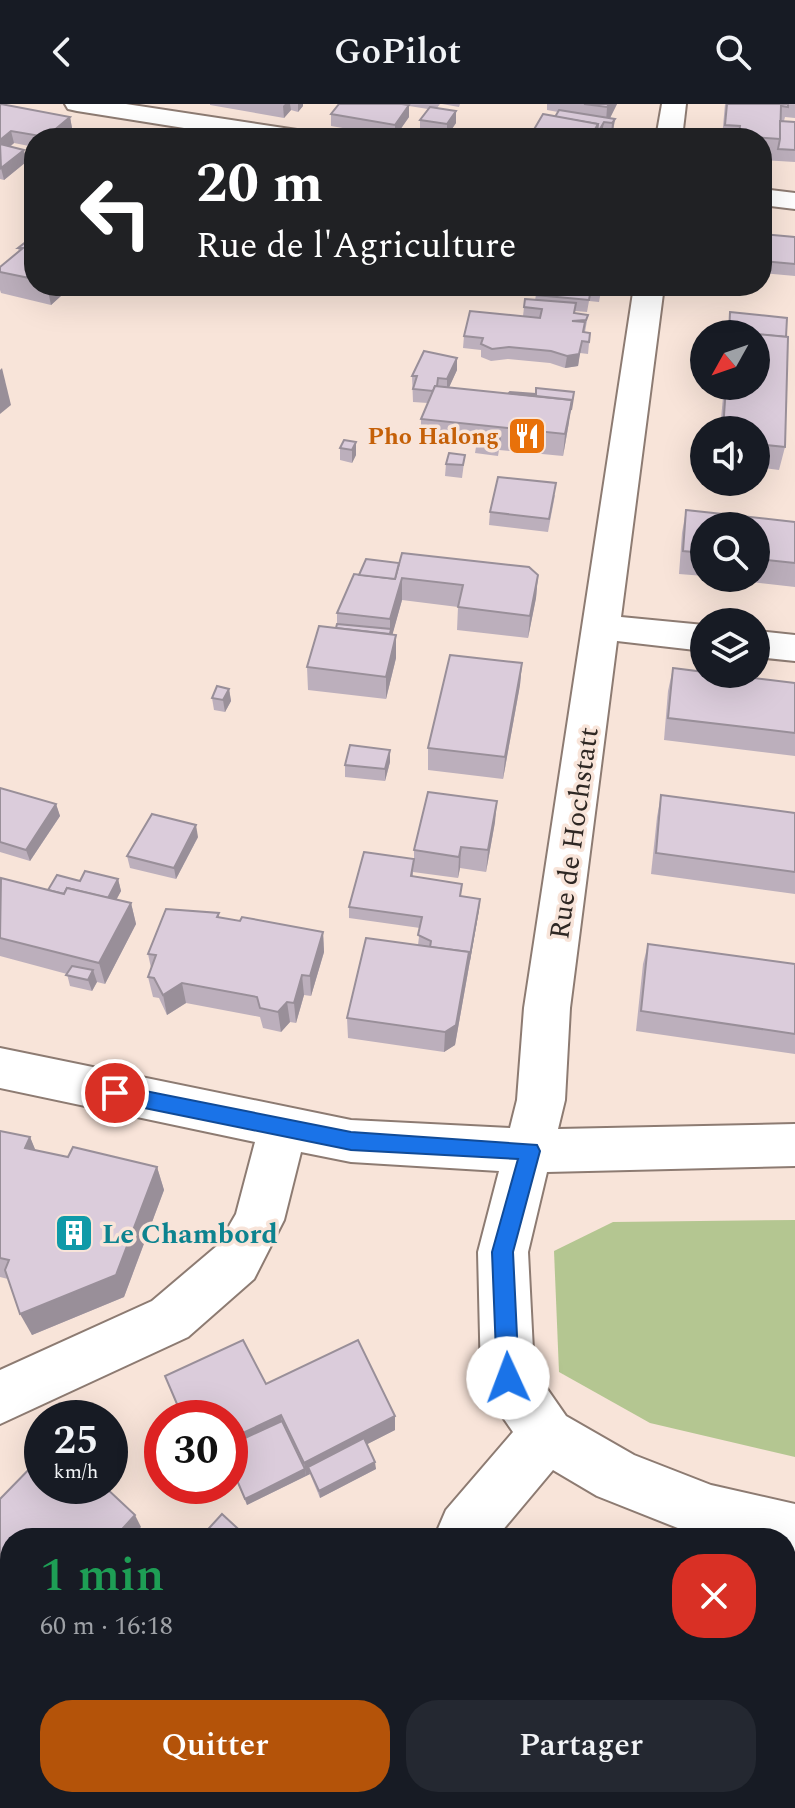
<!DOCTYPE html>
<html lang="fr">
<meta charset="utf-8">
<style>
body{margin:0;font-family:Spectral,serif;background:#242831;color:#f1f3f6;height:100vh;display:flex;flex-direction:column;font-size:30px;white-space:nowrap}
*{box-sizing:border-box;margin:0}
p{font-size:26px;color:#9ea1a6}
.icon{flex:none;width:44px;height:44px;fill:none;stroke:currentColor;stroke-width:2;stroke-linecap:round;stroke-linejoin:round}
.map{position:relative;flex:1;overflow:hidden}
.sheet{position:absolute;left:0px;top:1424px;width:796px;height:280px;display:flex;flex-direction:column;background:#171b24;border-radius:32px 32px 0 0;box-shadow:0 8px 32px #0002}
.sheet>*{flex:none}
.banner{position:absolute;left:24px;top:24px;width:748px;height:168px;border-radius:32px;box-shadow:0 8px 32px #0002;background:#202124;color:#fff;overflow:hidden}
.needle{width:52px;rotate:230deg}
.controls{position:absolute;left:690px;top:216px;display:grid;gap:16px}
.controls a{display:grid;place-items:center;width:80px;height:80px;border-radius:50%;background:#171b24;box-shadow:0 8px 32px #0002;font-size:40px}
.speed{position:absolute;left:24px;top:1296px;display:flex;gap:16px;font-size:40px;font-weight:700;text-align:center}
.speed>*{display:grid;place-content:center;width:104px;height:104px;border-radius:50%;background:#171b24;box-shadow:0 8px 32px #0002;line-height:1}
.speed small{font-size:20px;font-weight:400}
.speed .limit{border:12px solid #d22;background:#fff;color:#111}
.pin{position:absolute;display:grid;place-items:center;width:68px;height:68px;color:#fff;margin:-34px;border:4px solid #fff;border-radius:50%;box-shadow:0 2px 8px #0007}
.me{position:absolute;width:88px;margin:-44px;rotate:358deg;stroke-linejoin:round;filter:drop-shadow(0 0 6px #0008)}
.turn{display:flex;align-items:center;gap:28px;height:168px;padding:0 40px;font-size:36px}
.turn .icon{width:104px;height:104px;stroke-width:2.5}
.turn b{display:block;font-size:56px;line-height:68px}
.round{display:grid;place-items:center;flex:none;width:84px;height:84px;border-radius:32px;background:#242831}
.overview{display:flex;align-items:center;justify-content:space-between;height:136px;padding:0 40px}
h1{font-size:48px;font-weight:600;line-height:60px;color:#1e9e55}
.primary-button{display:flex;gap:16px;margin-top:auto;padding:16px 40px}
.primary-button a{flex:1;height:92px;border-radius:32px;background:#b45309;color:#fff;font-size:32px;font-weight:600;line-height:92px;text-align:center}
.primary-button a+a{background:#242831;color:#f1f3f6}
header{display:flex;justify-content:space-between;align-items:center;height:104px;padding:0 40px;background:#171b24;font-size:36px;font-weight:600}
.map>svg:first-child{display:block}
.green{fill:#b4c691}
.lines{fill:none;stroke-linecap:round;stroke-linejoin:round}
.minor-casing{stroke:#8d7b72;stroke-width:4}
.minor{fill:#fff;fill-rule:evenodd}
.wall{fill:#bcafbc}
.shaded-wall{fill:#998f99}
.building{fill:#dbccdb;stroke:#998f99;stroke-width:2}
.route{fill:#1a73e8;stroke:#114b97;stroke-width:2}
.labels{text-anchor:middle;stroke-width:7;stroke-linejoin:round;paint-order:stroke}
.far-food-label{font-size:24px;font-weight:bold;fill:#c56008;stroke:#f8e4d9;text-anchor:end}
.street-label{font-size:28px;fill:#2e2723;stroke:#f8e4d9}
.culture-label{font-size:28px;font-weight:bold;fill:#0d838f;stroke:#f8e4d9;text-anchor:start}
</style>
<header><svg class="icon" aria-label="back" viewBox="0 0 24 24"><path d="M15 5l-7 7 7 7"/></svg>GoPilot<svg class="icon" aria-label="search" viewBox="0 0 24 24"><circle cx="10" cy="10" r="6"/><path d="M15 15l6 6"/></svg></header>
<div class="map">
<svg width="795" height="1704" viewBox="0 0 795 1704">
<rect width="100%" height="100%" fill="#f8e4d9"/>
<polygon class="green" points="795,1116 795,1353 650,1319 559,1268 554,1147 613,1118"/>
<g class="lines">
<defs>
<g id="minor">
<polygon points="65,0 126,0 297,26 306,29 310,34 247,34 77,7 68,5"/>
<polygon points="662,0 686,0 682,34 656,34"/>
<polygon points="762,85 795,89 795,105 762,101"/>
<polygon points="634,182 664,182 621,513 704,521 704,547 617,537 570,904 565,996 558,1025 795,1020 795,1062 547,1068 528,1148 534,1266 566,1312 634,1351 711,1381 795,1400 795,1456 786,1454 786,1434 703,1434 597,1392 553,1366 496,1434 434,1434 446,1406 513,1328 489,1293 481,1274 478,1148 499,1067 351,1058 301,1048 284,1116 254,1175 188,1233 0,1320 0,1266 152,1197 218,1141 236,1110 255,1038 0,984 0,944 351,1016 510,1024 517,996 524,904"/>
<polygon points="756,527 795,531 795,557 756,553"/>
<polygon points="364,1694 426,1694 425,1704 361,1704"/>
</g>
</defs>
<use href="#minor" class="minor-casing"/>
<use href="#minor" class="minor"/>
</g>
<g class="wall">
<polygon points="0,0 70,13 72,24 61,34 34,34 34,43 14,39 10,43 24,46 26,58 4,76 0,75"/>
<polygon points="210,0 303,0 303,2 298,8 291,6 284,14 210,1"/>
<polygon points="339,0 440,0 437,4 456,7 456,19 447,32 420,27 420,16 428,5 409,2 409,13 395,33 331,22 331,10"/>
<polygon points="442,0 460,0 459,3"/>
<polygon points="547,0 617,0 610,14 615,15 613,27 611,31 602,29 531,31 555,13 558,8 547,6"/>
<polygon points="725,0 795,0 795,14 785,13 784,17 795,18 795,58 762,56 762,34 722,34"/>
<polygon points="34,117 34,182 72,182 51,201 1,189 0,186 0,163 19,148 18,144 32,137 29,122"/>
<polygon points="762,130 795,133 795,172 762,169"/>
<polygon points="485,182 502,182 499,190 484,188"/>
<polygon points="602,182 599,198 589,197 587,208 575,207 575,210 588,211 585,228 590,229 588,250 580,249 578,262 565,264 550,259 508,255 491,257 481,253 481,246 463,244 464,232 523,212 525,195 535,196 536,191"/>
<polygon points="730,208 787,214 786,233 788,233 785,343 779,366 756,363 756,326 720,326 724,282 756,282 756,230 727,230"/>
<polygon points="457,254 457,266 449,283 569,318 563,352 499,346 498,352 475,349 476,343 421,337 421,315 428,299 413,298 412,272"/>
<polygon points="356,338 356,351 352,359 340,356 340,344"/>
<polygon points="465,351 462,374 445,372 446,360"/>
<polygon points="555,391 548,428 489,421 490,408"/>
<polygon points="686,406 795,418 795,483 718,474 756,474 756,422 704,422 704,472 679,470 682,429"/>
<polygon points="399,459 538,471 536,494 528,534 457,526 458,503 402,496 392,531 396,554 386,595 308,586 307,563 336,524 337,520 337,509 359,471"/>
<polygon points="522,559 520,581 503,675 428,666 428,644"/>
<polygon points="673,564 795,579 795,652 664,636 668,587"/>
<polygon points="229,585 231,597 225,608 214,606 212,594"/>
<polygon points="390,646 390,658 385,677 345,673 345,661"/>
<polygon points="0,684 56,700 60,712 30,757 0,748"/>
<polygon points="661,691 795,709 795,790 651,770 657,713"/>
<polygon points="495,718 486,768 460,764 458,774 413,768 413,772 461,792 480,795 479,806 455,941 444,948 348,934 347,914 418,841 420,824 349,814 349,803 414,755 414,746"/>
<polygon points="198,733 176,775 130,764 127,752"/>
<polygon points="0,775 48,786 80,777 118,775 121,787 116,796 131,799 136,820 105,880 97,878 92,887 70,882 67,870 0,852"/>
<polygon points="219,809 219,814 323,828 324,848 311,892 304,891 296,919 290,918 281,928 263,924 260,913 186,899 167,911 159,894 153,893 148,873 151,864 148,850"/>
<polygon points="648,840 795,860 795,950 636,927 643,860"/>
<polygon points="0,1027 30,1033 35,1046 68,1053 157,1063 164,1086 124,1193 32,1231 8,1175 0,1173"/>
<polygon points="165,1272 266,1280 395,1326 367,1340 376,1365 320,1394 310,1370 247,1401 230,1362 230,1314 182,1314"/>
<polygon points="638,1694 679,1694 678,1700 672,1704 668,1704"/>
<polygon points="750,1694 786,1694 795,1704 748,1704"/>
</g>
<g class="shaded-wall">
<polygon points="285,0 290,0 291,6 284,14 283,2"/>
<polygon points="298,0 303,0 303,2 298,8"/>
<polygon points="609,0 617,0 608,18 606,18 607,3"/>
<polygon points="409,1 409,13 395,33 395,21"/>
<polygon points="456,7 456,19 447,32 447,20"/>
<polygon points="70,13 72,24 61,34 46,34"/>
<polygon points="615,15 613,27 611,31 612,19"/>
<polygon points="604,18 602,29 600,34 590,34 598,20"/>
<polygon points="11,27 14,39 0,50 0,36"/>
<polygon points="24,46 26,58 4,76 1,64"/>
<polygon points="47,182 72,182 51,201"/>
<polygon points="582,237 578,262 565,264 567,252"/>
<polygon points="457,254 457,266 447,288 447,275"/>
<polygon points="2,264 11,301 0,310 0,266"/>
<polygon points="574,288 569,318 563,352 565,330"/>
<polygon points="356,338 356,351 352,359 352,346"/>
<polygon points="538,471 536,494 528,534 530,512"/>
<polygon points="402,474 402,496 391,536 387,540 390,527 390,515"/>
<polygon points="396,531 396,554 386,595 386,573"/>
<polygon points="522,559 520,581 503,675 505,653"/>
<polygon points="229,585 231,597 225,608 223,596"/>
<polygon points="390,646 390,658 385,677 385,665"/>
<polygon points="497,697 495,718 486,768 488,746"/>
<polygon points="56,700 60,712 30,757 26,746"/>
<polygon points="196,721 198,733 176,775 174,764"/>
<polygon points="461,743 460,764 458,774 459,753"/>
<polygon points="118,775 121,787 107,813 104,801"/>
<polygon points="480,795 479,806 455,941 444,948 445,928 469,848"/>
<polygon points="131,799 136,820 105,880 99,859"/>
<polygon points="323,828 324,848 311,892 310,872"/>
<polygon points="93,866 97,878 92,887 88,876"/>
<polygon points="302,871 304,891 296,919 294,899"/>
<polygon points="182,879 186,899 167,911 163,891"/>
<polygon points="287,898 290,918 281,928 278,908"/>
<polygon points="30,1033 40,1057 25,1044"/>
<polygon points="157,1063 164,1086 124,1193 32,1231 20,1210"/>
<polygon points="281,1311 283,1325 230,1350 230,1335"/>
<polygon points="395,1312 395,1326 311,1369 308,1363 310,1370 306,1372 304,1359"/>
<polygon points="375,1358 376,1365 320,1394 319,1387"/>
<polygon points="305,1365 306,1372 247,1401 245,1395"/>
<polygon points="135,1411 141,1423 132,1434 114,1434"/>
<polygon points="10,1456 10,1478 0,1488 0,1466"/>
<polygon points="0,1622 5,1627 0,1633"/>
<polygon points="326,1694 329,1694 327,1704 324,1704"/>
</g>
<g class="building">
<polygon points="0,0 1,0 70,13 46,33 11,27 0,36"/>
<polygon points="339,0 402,0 409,1 395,21 331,10"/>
<polygon points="584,0 609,0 607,3"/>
<polygon points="727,0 788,0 788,3 781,2 780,35 739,32 740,22 725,21"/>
<polygon points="430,3 456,7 447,20 420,16"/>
<polygon points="559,6 615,15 612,19 604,18 597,30 598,20 555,13"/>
<polygon points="543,10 598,20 590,34 529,34"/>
<polygon points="780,17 795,18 795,46 778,45 780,35"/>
<polygon points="498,25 531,31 529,34 492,34"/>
<polygon points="177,31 200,34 175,34"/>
<polygon points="0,40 24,46 1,64"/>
<polygon points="762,130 795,133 795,160 762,157"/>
<polygon points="27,137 34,137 34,175 0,168 0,163 23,144 18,144"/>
<polygon points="538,182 601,182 601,186 591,185 589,196 536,191"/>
<polygon points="525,195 576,199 574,209 588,211 586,216 572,217 585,218 583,228 590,229 589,238 582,237 579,250 567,252 551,247 509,243 492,245 481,240 483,234 464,232 470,207 540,214 542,205 524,203"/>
<polygon points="730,208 787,214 786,233 730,228 729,230"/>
<polygon points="730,228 753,230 730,230"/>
<polygon points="756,230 788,233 785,343 756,340 756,326 723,326 726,282 756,282"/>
<polygon points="424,247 457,254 447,275 438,274 437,282 435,282 433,287 413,285 417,272 412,272"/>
<polygon points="435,282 572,296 565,330 421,315"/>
<polygon points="536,284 574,288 571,306 572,296 509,289 510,288 536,290"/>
<polygon points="477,331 500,333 499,339 476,337"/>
<polygon points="344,336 356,338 352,346 340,344"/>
<polygon points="449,349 465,351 463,361 446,360"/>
<polygon points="498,373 556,379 549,415 490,408"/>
<polygon points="686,406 795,418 795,459 756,455 756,422 704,422 704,449 683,447"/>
<polygon points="402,449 529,463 538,471 530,512 458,503 463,481 402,474 390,515 337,509 354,470 395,475"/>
<polygon points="366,455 399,459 395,475 359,471"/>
<polygon points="337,520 391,525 390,530 336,524"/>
<polygon points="319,522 396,531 386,573 307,563"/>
<polygon points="450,551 522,559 505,653 428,644"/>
<polygon points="673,564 704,568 704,570 720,570 795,579 795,629 668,614"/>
<polygon points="217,582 229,585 223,596 212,594"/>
<polygon points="350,641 390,646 385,665 345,661"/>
<polygon points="0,684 56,700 26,746 0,738"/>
<polygon points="428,688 497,697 488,746 461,743 459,753 414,746"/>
<polygon points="661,691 795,709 795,768 656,749"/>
<polygon points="152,710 196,721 174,764 127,752"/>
<polygon points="364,748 414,755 411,772 462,780 460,792 480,795 469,857 469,848 430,843 431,837 418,831 422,813 349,803"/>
<polygon points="85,767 118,775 108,794 67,784 64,790 48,786 57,771 80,777"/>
<polygon points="1,774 64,790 67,784 131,799 99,859 0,834"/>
<polygon points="166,805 219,809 217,813 240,817 242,813 323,828 310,872 302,871 294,899 287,898 278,908 260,904 257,893 182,879 163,891 154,874 148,873 156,851 148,850"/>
<polygon points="366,834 469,848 456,921 445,928 347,914"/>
<polygon points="648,840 795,860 795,930 641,907"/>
<polygon points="72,862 93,866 88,876 66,871"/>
<polygon points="0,1027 30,1033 25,1044 68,1053 73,1043 157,1063 116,1171 20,1210 5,1166 9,1156 0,1154"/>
<polygon points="243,1236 266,1280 358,1236 395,1312 304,1359 281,1311 230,1335 230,1314 183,1314 165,1272"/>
<polygon points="282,1317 305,1365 245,1395 230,1360 230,1341"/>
<polygon points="364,1334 375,1358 319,1387 308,1363"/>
<polygon points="42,1352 42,1382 104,1382 135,1411 114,1434 10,1434 10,1456 0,1466 0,1395"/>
<polygon points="222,1410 248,1434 200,1434"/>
<polygon points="127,1428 134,1434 122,1434"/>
<polygon points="786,1583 795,1586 795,1704 753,1704 755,1694 786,1694"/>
<polygon points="251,1694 326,1694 324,1704 261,1704"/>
<polygon points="662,1694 679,1694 678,1700"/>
</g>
<polygon class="route" points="115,981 351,1028 537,1041 540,1047 513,1148 519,1274 516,1281 508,1284 500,1281 497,1274 492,1148 518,1055 351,1046 115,998 109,995 106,989 109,983"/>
<defs>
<symbol id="restaurant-square" viewBox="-11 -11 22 22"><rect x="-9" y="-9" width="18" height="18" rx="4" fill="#e8710a" stroke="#f8e4d9"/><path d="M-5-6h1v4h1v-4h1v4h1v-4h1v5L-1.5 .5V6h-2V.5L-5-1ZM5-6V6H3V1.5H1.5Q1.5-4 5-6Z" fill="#fff"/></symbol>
<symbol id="building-square" viewBox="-11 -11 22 22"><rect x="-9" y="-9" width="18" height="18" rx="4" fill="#0f9aa8" stroke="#f8e4d9"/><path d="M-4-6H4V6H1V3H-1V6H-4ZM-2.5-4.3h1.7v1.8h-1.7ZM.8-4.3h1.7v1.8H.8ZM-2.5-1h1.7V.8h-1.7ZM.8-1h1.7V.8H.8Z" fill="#fff"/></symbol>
</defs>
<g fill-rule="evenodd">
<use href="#restaurant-square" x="505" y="310" width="44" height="44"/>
<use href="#building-square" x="52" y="1107" width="44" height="44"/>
</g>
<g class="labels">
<g class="far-food-label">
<text x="499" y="340">Pho Halong</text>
</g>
<g class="street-label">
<text transform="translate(573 729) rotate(-82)" y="10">Rue de Hochstatt</text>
</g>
<g class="culture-label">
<text x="102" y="1139">Le Chambord</text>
</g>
</g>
</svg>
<div class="controls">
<a><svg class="needle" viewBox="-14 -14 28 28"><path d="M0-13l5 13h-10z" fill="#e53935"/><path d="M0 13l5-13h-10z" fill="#9ea1a6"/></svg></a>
<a><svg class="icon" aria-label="sound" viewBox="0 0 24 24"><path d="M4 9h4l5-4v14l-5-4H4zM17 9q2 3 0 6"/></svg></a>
<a><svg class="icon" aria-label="search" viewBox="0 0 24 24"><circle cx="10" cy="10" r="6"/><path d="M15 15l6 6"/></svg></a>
<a><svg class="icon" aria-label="layers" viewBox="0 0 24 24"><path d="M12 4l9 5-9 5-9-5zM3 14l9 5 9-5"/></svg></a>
</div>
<div class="speed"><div>25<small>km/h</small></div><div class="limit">30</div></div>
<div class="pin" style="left:115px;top:989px;background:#d93025"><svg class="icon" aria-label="arrive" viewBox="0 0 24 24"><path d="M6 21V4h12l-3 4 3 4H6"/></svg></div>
<svg class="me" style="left:508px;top:1274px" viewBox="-20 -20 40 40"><circle r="19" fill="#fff"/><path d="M0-13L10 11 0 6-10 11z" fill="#1a73e8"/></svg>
<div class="banner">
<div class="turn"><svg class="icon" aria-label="left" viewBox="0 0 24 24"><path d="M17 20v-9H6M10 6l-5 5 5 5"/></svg><div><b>20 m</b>Rue de l'Agriculture</div></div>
</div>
<section class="sheet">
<div class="overview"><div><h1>1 min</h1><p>60 m · 16:18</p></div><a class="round" style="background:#d93025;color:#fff"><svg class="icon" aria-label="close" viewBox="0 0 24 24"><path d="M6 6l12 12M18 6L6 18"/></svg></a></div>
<div class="primary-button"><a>Quitter</a><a>Partager</a></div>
</section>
</div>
